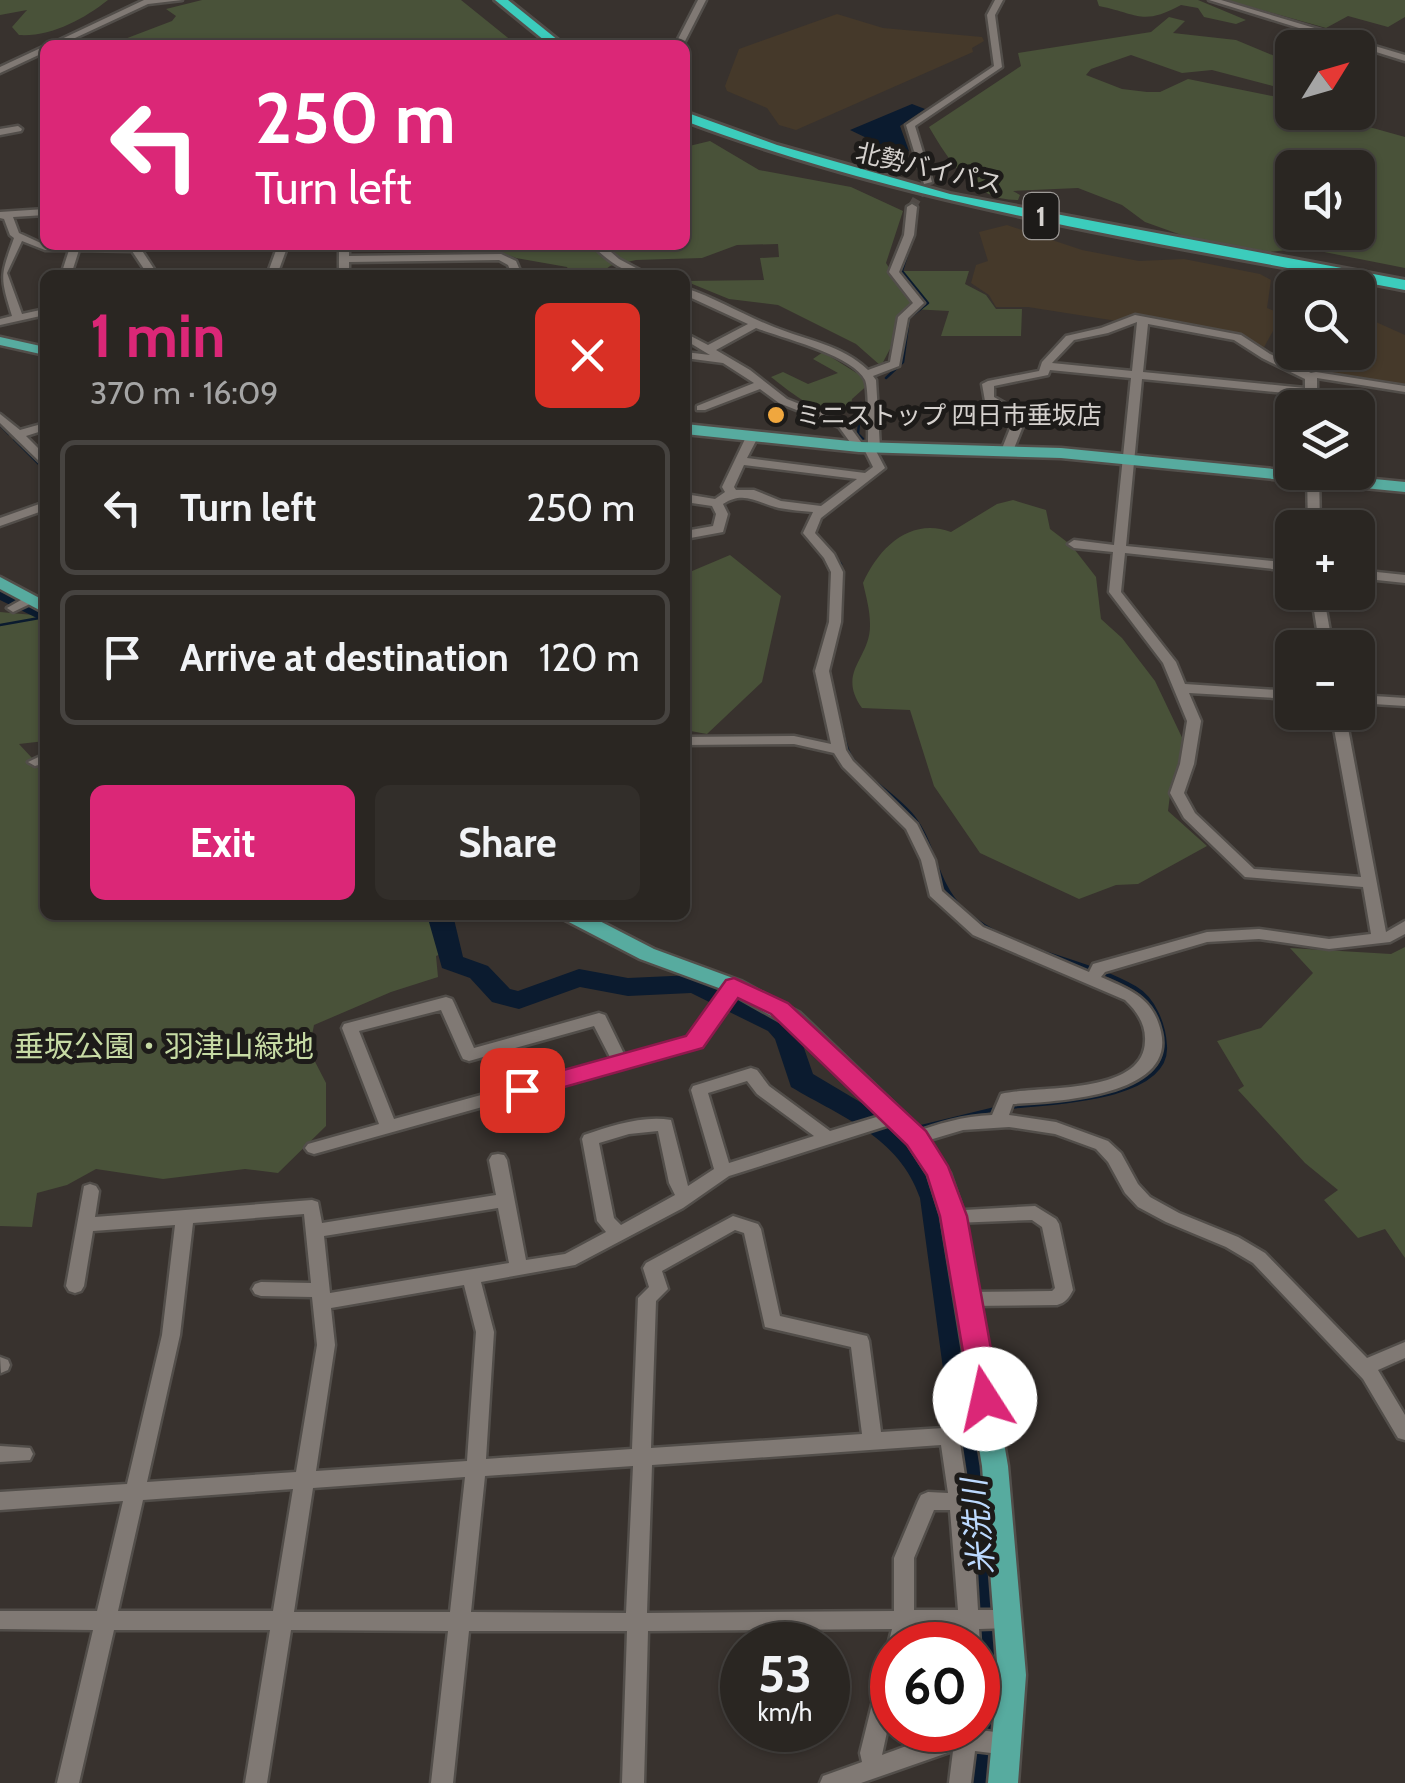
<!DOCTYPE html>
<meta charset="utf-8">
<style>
body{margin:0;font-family:Cabin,"Noto Sans JP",sans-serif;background:#322e2a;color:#f1f3f6;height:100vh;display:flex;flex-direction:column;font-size:38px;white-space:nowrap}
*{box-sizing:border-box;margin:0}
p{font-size:32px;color:#a5a5a5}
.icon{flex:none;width:55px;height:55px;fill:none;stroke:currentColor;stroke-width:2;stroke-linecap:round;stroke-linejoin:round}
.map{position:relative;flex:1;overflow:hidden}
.sheet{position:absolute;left:40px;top:270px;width:650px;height:650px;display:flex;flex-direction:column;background:#2a2622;border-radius:15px;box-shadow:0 2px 8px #0004,0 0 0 2px #464340}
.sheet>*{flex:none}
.top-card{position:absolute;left:40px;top:40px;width:650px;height:210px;border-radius:15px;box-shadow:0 2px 8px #0004,0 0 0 2px #464340;background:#db2777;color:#fff;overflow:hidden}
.needle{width:65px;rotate:53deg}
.controls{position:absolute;left:1275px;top:30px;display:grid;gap:20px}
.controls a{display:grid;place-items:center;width:100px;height:100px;border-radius:15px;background:#2a2622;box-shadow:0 2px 8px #0004,0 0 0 2px #464340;font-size:50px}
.speed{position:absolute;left:720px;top:1622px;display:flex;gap:20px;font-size:50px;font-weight:700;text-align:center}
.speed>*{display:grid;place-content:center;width:130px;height:130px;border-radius:50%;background:#2a2622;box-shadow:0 2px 8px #0004,0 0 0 2px #464340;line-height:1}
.speed small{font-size:25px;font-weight:400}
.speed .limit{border:15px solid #d22;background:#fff;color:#111}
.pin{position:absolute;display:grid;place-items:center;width:85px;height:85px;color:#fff;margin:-42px;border-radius:20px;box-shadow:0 5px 15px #0006}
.me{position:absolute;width:110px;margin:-55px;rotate:350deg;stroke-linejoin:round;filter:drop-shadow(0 0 8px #0008)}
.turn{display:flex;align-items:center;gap:35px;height:210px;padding:0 50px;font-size:45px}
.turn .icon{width:130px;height:130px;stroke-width:2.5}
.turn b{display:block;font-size:70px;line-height:85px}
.round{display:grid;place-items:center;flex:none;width:105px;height:105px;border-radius:15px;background:#322e2a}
.summary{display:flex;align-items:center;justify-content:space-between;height:170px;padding:0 50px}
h1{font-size:60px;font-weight:700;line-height:75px;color:#db2777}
.cta{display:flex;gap:20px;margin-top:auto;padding:20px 50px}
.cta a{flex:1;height:115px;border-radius:15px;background:#db2777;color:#fff;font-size:40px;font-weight:700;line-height:115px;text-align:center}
.cta a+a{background:#322e2a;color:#f1f3f6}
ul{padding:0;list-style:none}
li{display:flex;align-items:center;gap:30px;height:135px;margin:0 20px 15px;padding:0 30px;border:5px solid #464340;border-radius:15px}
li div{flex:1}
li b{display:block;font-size:38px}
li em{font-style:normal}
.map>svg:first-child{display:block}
.industrial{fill:#45392a}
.green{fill:#495239;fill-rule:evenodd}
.water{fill:#0b1b2f}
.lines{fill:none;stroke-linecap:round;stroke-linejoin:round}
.stream-far1{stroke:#0b1b2f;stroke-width:2.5}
.stream{stroke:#0b1b2f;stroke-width:4}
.river{fill:#0b1b2f;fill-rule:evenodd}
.minor-tunnel{stroke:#504a46;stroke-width:9;stroke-dasharray:9 5;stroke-linecap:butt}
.minor-casing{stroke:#524e4a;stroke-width:5}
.major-casing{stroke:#524e4a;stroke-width:5}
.highway-casing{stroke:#524e4a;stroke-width:6}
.minor{fill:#807974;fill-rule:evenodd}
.major{fill:#57ab9f;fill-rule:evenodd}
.highway{fill:#3cccbc;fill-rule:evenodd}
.route{fill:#db2777;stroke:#8e194d;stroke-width:2.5}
.poi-dot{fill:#f0a73e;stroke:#1d1b19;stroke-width:4}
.labels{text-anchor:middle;stroke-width:10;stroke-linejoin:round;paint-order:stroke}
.far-street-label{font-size:25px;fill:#d6d2cf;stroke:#1d1b19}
.far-poi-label{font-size:25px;fill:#d6d2cf;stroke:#1d1b19;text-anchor:start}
.shield{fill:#1d1b19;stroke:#9e9b98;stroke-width:2.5}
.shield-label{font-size:28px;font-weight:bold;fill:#d6d2cf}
.park-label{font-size:30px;fill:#c6daa4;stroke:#1d1b19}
.water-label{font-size:32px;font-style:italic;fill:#bcd9fe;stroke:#1d1b19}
</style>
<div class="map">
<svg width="1405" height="1783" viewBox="0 0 1405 1783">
<rect width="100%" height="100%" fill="#38322e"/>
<g class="industrial">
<polygon points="837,14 883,28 982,37 984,41 972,48 973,52 796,130 779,125 767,108 727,91 725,86 739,49"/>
<polygon points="1007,225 1082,250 1139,261 1184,259 1260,274 1271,280 1267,308 1277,312 1273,331 1263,349 1245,337 1157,319 1128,317 1117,321 1028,307 996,307 989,295 971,283 976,265 988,261 979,232"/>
<polygon points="1358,314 1405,335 1405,388 1316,374 1274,351 1292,329 1292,352 1358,352"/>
</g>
<g class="green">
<path d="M0 0H108C84 19 51 37 19 35L12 27 27 10 0 15Z"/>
<polygon points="202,0 461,0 517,45 404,45 390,40 366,45 109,45 172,21 176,16 166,9"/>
<path d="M1097 0H1198L1246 20 1236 24 1204 17 1198 8 1181 5C1142 26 1139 14 1099 6Z"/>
<polygon points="1226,0 1405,0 1405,17 1388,27 1348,16 1326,28"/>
<path d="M1169 17 1185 21 1173 33 1236 40 1277 57 1292 58V91L1212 70 1182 73 1131 55 1091 69 1086 75 1122 89 1147 92H1160L1188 79 1292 100V112L1344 113 1362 125 1405 137V268L1304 248 1270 252 1184 236 1145 222 1122 205 1078 188 1013 191 1020 195 1018 200C974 201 949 161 929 127L1021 66 1018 53 1151 32ZM1292 168H1358V232H1292Z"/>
<polygon points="710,141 759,170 851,187 903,211 886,263 891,271 969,271 965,284 986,295 996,309 1022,309 1021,336 941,336 949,311 911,309 881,366 856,344 778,305 729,299 685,281 764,280 760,258 779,257 778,244 737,245 702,258 636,260 610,266 599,275 571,275 567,267 516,258 481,245 685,245 685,147"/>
<path d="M823 352 871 382 852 399 850 410C824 422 791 392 771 377L783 372 808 384 838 373 813 359Z"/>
<path d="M1013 500 1046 510 1050 529 1071 545 1096 577 1101 619 1122 638 1155 681 1188 750 1171 787 1168 811 1207 846 1138 884 1116 885 1079 899 980 853 934 786 910 710 862 708C836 671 871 659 870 624 870 610 866 596 863 583 879 547 911 517 951 532L997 504Z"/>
<polygon points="730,555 781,596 762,682 707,734 685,730 685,574"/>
<polygon points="0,612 45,616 45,741 19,744 45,772 45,915 426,915 451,950 436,956 438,977 391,992 314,1025 309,1050 326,1083 326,1126 278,1173 245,1169 163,1179 96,1169 67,1185 37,1193 32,1227 0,1226"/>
<polygon points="1405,947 1405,1258 1385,1229 1358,1238 1324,1200 1338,1190 1305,1163 1238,1090 1244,1086 1217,1041 1261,1028 1313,973 1290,948 1391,954"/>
</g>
<polygon class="water" points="912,104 925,109 900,126 909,151 900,154 850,130"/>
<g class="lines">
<g class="stream-far1">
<polyline points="886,378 903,362 909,318 928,303 902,271 913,236"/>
<polyline points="861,403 858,434 863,439"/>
<polyline points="0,425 9,434"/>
<polyline points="14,439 45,470"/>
<polyline points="825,503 842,491"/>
<polyline points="821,539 841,564 841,612"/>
<polyline points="0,625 45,617"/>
</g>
<g class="stream">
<path d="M840 723C843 734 845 750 852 759 868 781 895 795 913 817 935 845 935 883 962 909 1009 953 1082 957 1135 988 1154 999 1164 1025 1165 1046 1169 1100 1047 1103 1009 1107"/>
<polyline points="917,1128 999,1108"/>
</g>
<g class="river">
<polygon points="0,586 45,607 45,622 0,600"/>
<path d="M427 915H453L463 957 488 966 510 989 518 991 579 969 628 978 694 975 765 1004 797 1028 813 1074 912 1133 937 1168 950 1198 997 1517 1006 1691 997 1783H961L966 1730H978V1645H968L963 1517 920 1198C899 1137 843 1118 791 1087L775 1039 768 1031 691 993 628 996 580 987 519 1009 492 1002 470 978 442 968Z"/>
</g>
<polyline class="minor-tunnel" points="912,207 927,182"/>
<defs>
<g id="minor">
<polygon points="144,0 182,0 148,4 60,45 49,45"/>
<polygon points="698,0 706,0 683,45 675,45"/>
<polygon points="995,0 1003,0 995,15 1002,67 915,126 932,182 924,184 906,125 994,66 987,15"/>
<polygon points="1209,0 1221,0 1405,55 1405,61"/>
<polygon points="45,46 45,52 0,73 0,67"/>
<polygon points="18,126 22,129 21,131 0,135 0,129"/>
<path d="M912 204 917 207 914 235 899 272 924 303 908 318 899 366 873 376 876 380 880 448 876 451 885 468 821 518 815 533 834 554 843 572 841 622 829 671 846 750 853 761 917 824 935 860 942 891 983 927 1089 972 1093 964 1207 932 1259 929 1329 939 1371 934 1363 887 1245 877 1184 818 1170 793 1180 764 1187 721 1163 663 1109 592 1113 552 1074 548 1068 544 1074 540 1114 545 1131 378 1050 370 1048 375 994 386V397L1017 410 1025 421 1013 451 1007 454 1001 451 1013 421 1009 414 985 401 982 384 988 381 1039 371 1042 362 1066 336 1101 328 1135 315 1241 335 1270 354 1311 373 1316 372 1405 386V392L1317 378V408H1305V395L1142 379 1126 546 1292 563V571L1125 553 1121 592 1176 662 1185 684 1292 691V699L1189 693 1201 721 1194 764 1184 793 1195 813 1254 869 1361 877 1331 712H1345L1386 932 1405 921V934L1390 942 1329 949 1259 939 1207 942 1105 972 1101 977C1130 990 1153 997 1161 1032 1176 1097 1054 1102 1013 1104L1009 1115 1056 1122 1108 1141 1121 1153 1138 1184 1150 1197 1179 1213 1238 1237 1265 1253 1367 1358 1405 1342V1358L1378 1370 1405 1415V1440L1398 1438 1363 1379 1253 1263 1226 1247 1166 1222 1138 1207 1125 1193 1108 1162 1096 1149 1055 1134 1009 1127 963 1130 916 1144 910 1142 908 1138 910 1134C937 1124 963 1116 992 1115L1001 1094C1037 1085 1144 1096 1145 1041 1146 1025 1137 1011 1125 1000L973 935 930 896 921 860 906 829 843 767 834 753 794 744 685 745V737L794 736 831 744 815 671 829 622 831 572 824 558 803 533 813 512C802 511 790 510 779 508 758 503 744 490 723 504L728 514 723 532 685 539V531L713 526 716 514 712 506 685 502V494L715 499 725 492 722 487 746 437 752 434 758 437 747 458 865 473 873 467 864 449H855L839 427 779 403 760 389 705 410H697V406L754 383 723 363 685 358V352L710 355 685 340V333L708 345 748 324 685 295V288C716 298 743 315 774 327 806 340 842 345 868 370L890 362 898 317 913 303 889 272 904 235 907 207ZM1137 322 1132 371 1052 363 1074 340 1108 333ZM1148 324 1234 340 1262 358 1305 379V388L1143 372ZM756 328C782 338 853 355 865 380 869 389 868 432 868 445L864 446 847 423 787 399 750 370 716 350ZM744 465 857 479 821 506 781 501 754 490H736L734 487Z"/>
<path d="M45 209V215L13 217 19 233 45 245 139 246 158 275H148L132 251 79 250 71 275H61L69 250H45L22 241 7 273 22 314 45 309V315L0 325V319L12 316C0 276 0 277 14 238L10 235 4 219 0 218V212Z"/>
<polygon points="278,245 288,245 277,275 267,275"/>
<polygon points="339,245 349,245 349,256 501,254 516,261 522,275 512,275 508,265 499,260 349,262 349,275 339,275"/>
<path d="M592 245H603L619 259 649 275C626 275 608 261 592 245Z"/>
<polygon points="0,414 20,430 45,423 45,430 26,436 45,455 45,464 41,463 0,423"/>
<polygon points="1307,472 1319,472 1320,528 1308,528"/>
<polygon points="45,502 45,510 0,526 0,518"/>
<polygon points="1358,570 1405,575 1405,583 1358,578"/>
<polygon points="1311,592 1323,592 1333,648 1320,648"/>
<polygon points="28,596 34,600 32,603 13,612 7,608"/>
<polygon points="1358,695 1405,698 1405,706 1358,703"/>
<polygon points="45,754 45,763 35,766 28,762"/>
<path d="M734 981 742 986 701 1046 314 1154 308 1152 305 1148 308 1144 379 1124 342 1028 344 1024 446 997 452 999 454 1003 474 1048 599 1013 605 1015 625 1056 689 1038 728 982ZM441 1010 461 1055 463 1059 469 1061 594 1026 611 1059 394 1119 359 1031Z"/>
<path d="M751 1068 757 1070 769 1086 830 1131 893 1112 899 1114 901 1118 899 1122 729 1176 683 1208 575 1265 481 1282 494 1332 486 1459 632 1449 638 1298 649 1287 643 1268 646 1263 733 1216 758 1224 761 1229 780 1316 867 1336 869 1341 881 1432 991 1425 998 1427 1001 1433 998 1439 960 1443 973 1528 978 1610H1010L1017 1612 1020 1619 1017 1626 1010 1628 979 1629 980 1645 978 1652V1645H960L959 1629H912L908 1645H892V1652L888 1645 892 1629 648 1631 644 1783H622L627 1631H469L453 1783H431L448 1631 291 1630 267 1783H245L270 1630H114L79 1783H57L93 1630 0 1629V1611H97L123 1501 0 1510V1492L127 1484 162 1335 175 1225 93 1231 84 1286 81 1291 75 1293 69 1291 66 1286 84 1186 90 1184 96 1186 99 1191 95 1217 312 1200 318 1202 322 1223 496 1195 489 1160 492 1155 498 1154 504 1155 507 1160 526 1260 565 1254 606 1232 597 1221 582 1139 584 1135C611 1126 643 1115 671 1120L688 1186 714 1169 691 1090 693 1086ZM747 1081 757 1094 814 1136 729 1163 708 1093ZM658 1131 669 1183 675 1195 621 1225 614 1218 599 1143 629 1134ZM498 1208 509 1263 330 1293 324 1236ZM304 1214 311 1283 261 1282 255 1284 252 1289 255 1294 261 1296 312 1297 317 1345 296 1472 147 1482 180 1335 193 1223ZM735 1230 744 1233 765 1327 851 1347 862 1434 651 1448 656 1301 668 1289 662 1271ZM464 1285 476 1332 467 1461 316 1471 335 1345 331 1308ZM941 1445 948 1493 928 1492 921 1495 918 1501 894 1558V1611L647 1613 652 1465ZM633 1466 626 1613 471 1612 485 1476ZM465 1477 450 1612H294L313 1488ZM293 1489 273 1611H118L143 1500ZM934 1510H950L958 1610H914V1558Z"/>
<path d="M1035 1206 1056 1219 1059 1224 1073 1290C1069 1298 1065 1303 1057 1305L967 1306 961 1304 958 1299 961 1294 967 1292 1052 1291 1055 1288 1042 1227 1032 1220 953 1223 947 1221 944 1216 947 1211Z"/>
<polygon points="0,1357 8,1360 10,1365 8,1370 1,1373"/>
<polygon points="0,1446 30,1448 33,1454 30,1460 0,1462"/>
<path d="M892 1658V1709L882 1755C927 1739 967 1719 1015 1738L1018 1745 1015 1752 1007 1755 975 1751 971 1783H949L953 1751 861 1783H820L823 1776 862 1762 860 1753 881 1668 885 1661Z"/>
</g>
<g id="major">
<polygon points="0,337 45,347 45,355 0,345"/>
<polygon points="685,424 859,442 1061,448 1405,482 1405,492 1061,458 859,452 685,434"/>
<polygon points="0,577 45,601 45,613 0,589"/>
<polygon points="562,915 588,915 654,949 741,981 800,1013 924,1132 950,1173 965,1216 1008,1466 1026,1675 1018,1783 988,1783 998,1675 982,1466 941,1216 928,1175 908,1144 784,1023 727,991 640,959 565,920"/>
</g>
<g id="highway">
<polygon points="495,0 508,0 564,45 550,45"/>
<path d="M685 112 777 145 950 194 1405 280V290C1162 243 918 208 685 121Z"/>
</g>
</defs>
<use href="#minor" class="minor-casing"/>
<use href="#major" class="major-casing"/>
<use href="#highway" class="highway-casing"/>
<use href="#minor" class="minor"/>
<use href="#major" class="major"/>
<use href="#highway" class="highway"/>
</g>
<polygon class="route" points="734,978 788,1003 926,1131 948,1166 967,1216 1000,1399 995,1408 985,1411 975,1408 971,1399 940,1216 927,1175 907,1145 771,1014 738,998 703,1048 522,1099 513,1096 509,1090 513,1084 686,1036 726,980"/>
<circle class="poi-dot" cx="776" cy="415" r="10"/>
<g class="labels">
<g class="far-street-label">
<text transform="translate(929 168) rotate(13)" y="9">北勢バイパス</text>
</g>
<g class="far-poi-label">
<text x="796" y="424">ミニストップ 四日市垂坂店</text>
</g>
<rect class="shield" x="1023.5" y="193" width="35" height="46" rx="8"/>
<g class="shield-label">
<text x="1041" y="226">1</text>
</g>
<g class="park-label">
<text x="164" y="1057">垂坂公園・羽津山緑地</text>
</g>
<g class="water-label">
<text transform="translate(978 1527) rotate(-95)" y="11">米洗川</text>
</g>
</g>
</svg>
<div class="controls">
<a><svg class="needle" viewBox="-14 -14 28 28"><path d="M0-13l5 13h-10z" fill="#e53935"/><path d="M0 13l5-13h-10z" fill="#a5a5a5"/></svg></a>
<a><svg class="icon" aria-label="sound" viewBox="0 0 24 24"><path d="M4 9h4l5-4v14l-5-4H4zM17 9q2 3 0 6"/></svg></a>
<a><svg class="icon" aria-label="search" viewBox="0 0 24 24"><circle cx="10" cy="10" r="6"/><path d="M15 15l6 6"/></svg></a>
<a><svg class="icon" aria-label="layers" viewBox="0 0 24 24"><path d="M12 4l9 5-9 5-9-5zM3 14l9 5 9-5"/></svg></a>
<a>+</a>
<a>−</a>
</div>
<div class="speed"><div>53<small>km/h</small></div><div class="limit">60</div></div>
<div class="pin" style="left:522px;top:1090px;background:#d93025"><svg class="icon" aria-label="arrive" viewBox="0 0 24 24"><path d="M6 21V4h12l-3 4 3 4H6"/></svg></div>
<svg class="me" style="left:985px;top:1399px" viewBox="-20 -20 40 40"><circle r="19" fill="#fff"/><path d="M0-13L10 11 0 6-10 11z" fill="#db2777"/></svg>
<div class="top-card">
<div class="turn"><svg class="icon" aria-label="left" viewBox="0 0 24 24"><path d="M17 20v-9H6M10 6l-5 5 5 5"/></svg><div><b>250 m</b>Turn left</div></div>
</div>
<section class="sheet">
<div class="summary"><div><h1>1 min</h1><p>370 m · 16:09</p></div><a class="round" style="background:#d93025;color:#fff"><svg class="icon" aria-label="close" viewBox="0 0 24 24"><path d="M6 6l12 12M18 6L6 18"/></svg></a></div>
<ul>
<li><svg class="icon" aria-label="left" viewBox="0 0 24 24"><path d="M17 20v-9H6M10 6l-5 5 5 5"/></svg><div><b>Turn left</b></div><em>250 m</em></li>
<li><svg class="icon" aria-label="arrive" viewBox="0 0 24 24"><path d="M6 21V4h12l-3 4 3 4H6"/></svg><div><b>Arrive at destination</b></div><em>120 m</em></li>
</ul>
<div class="cta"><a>Exit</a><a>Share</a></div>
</section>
</div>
